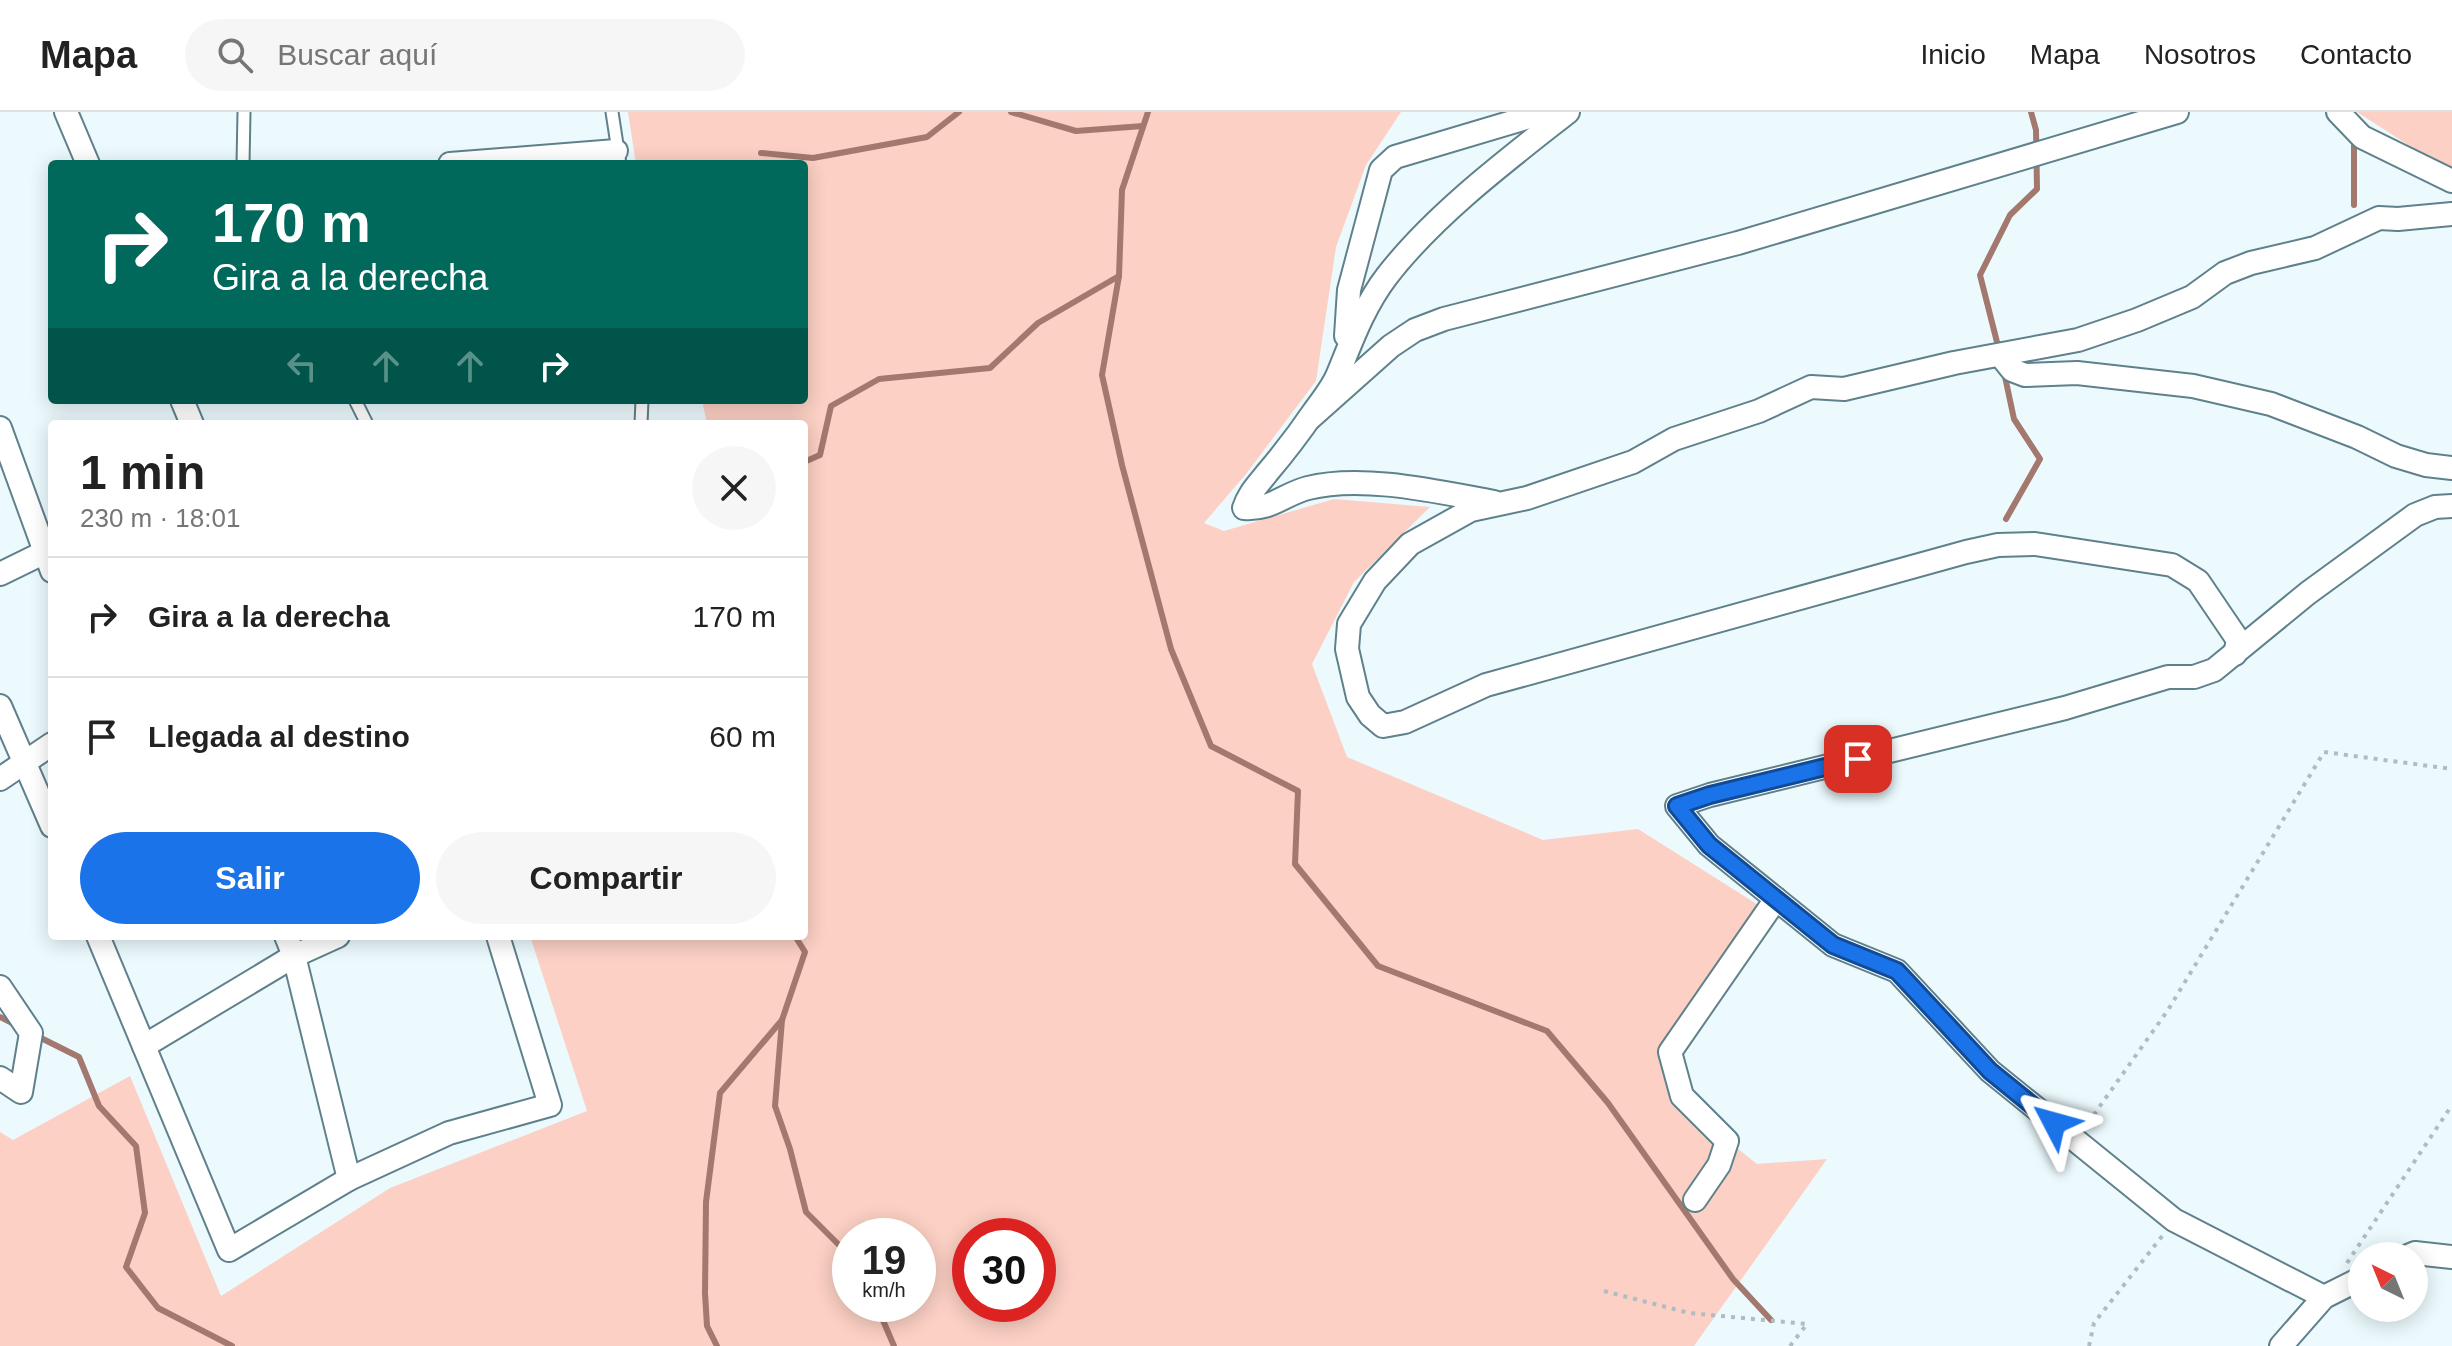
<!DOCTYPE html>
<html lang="es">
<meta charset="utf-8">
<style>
body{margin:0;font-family:Arial,sans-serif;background:#f6f6f6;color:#222;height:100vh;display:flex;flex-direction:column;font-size:30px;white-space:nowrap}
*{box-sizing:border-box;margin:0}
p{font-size:26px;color:#767676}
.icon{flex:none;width:44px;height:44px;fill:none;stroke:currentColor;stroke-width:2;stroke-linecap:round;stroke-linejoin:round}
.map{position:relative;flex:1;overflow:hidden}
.side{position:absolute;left:48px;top:308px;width:760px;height:520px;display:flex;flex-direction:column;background:#fff;border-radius:8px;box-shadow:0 4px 20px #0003}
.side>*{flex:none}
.top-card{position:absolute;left:48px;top:48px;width:760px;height:244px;border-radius:8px;box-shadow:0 4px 20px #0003;background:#00695c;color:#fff;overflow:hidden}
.needle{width:52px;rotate:317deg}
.fabs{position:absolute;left:2348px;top:1130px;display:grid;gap:16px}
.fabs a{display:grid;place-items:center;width:80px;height:80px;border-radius:50%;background:#fff;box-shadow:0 4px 20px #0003;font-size:40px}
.speed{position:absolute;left:832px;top:1106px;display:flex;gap:16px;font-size:40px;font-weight:700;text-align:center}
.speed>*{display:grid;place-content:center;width:104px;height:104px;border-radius:50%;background:#fff;box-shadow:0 4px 20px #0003;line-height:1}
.speed small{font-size:20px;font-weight:400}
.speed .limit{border:12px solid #d22;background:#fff;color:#111}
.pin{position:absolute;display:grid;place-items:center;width:68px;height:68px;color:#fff;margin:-34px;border-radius:16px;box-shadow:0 4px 12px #0006}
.me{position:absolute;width:88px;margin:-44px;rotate:309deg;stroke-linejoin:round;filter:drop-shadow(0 0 6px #0008)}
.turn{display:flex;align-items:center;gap:28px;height:168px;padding:0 32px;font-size:36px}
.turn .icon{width:104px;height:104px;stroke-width:2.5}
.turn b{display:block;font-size:56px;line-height:68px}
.lanes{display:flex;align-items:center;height:76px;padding:0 32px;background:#0003;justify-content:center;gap:40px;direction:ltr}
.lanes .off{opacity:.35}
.round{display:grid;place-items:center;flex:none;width:84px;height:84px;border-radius:42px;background:#f6f6f6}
.overview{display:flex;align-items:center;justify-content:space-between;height:136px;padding:0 32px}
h1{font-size:48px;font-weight:700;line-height:60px}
.primary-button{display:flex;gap:16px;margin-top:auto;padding:16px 32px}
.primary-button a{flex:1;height:92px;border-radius:48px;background:#1a73e8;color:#fff;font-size:32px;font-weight:700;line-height:92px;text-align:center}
.primary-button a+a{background:#f6f6f6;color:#222}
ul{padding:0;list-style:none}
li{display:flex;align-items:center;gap:24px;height:120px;padding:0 32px;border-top:2px solid #e0e0e0}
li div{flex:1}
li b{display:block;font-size:30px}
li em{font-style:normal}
header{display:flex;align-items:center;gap:48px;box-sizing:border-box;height:112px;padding:0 40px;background:#fff;border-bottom:2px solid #e0e0e0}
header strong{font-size:38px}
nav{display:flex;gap:44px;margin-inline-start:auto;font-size:28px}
.search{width:560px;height:72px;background:#f6f6f6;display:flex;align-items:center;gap:20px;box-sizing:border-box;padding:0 28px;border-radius:44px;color:#767676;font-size:30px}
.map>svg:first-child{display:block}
.grass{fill:#fcd0c4;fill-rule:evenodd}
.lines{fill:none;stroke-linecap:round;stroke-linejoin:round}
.stream{stroke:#a3786e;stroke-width:6}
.service-casing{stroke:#5f818b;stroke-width:15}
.minor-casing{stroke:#5f818b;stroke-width:26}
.path{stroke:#afbdc1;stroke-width:4;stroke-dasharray:4 6;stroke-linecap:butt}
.service{stroke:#fff;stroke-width:11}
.minor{stroke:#fff;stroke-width:22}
.route-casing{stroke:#114b97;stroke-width:20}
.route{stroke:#1a73e8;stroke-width:14}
</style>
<header>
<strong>Mapa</strong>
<div class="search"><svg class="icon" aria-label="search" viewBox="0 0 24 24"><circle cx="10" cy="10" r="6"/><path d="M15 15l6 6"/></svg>Buscar aquí</div>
<nav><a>Inicio</a><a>Mapa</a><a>Nosotros</a><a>Contacto</a></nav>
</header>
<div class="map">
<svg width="2452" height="1234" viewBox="0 0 2452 1234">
<rect width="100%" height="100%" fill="#ecfafe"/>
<g class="grass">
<path d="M628 0H1401L1366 53 1336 135 1316 269 1246 362 1204 411 1224 419 1334 387 1430 395 1354 470 1312 552 1347 645 1543 728 1638 717 1763 796 1674 934 1693 1001 1757 1052 1827 1047 1694 1234H0V1020L13 1028 130 964 221 1184 390 1076 587 999 530 824H804V312H707L702 288H804V52H636ZM850 1124H918V1192H850ZM970 1124H1038V1192H970Z"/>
<polygon points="2357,0 2452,0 2452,61"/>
</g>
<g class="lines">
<g class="stream">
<polyline points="1011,0 1076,19 1143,14"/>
<polyline points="1148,0 1122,78 1119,164 1102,263 1122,353 1171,537 1211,634 1298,679 1295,752 1378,854 1547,919 1608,991 1733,1167 1771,1208"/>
<polyline points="761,41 813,46 927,25 959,0"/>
<polyline points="2354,93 2354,25"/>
<polyline points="1999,238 1980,163 2010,103 2037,77 2036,18 2031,0"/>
<polyline points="2004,260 2014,307 2040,347 2006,407"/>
<polyline points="804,350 820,343 831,294 879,267 990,256 1038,211 1119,164"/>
<polyline points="795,824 805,840 782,908 775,994 790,1037 806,1100 850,1144"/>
<polyline points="0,905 18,914"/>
<polyline points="35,923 79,945 99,994 136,1034 145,1101 126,1155 158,1196 232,1234"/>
<polyline points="876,1192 894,1234"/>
<polyline points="717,1234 707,1214 705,1181 706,1090 720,981 782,908"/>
</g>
<defs>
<g id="service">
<polyline points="612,0 620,52"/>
<polyline points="243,52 244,0"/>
<polyline points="355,288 367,312"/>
<polyline points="641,312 642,288"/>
</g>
<g id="minor">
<polyline points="66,0 88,52"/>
<polyline points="2338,0 2362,25 2452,69"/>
<polyline points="450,52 616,39"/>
<polyline points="1346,224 1349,178 1381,58 1395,45 1546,0"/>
<polyline points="2000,243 2012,258 2025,263 2077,261 2193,274 2271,292 2357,325 2396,344 2426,353 2452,356"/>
<polyline points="182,288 192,312"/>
<polyline points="1309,307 1391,234 1415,218 1444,207 1738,131 2177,0"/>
<polyline points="0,316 52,459"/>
<path d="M1494 390C1439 380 1362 362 1308 376 1284 382 1272 398 1244 396 1249 381 1257 374 1267 361 1284 341 1300 320 1315 298 1323 287 1333 275 1338 262 1352 228 1364 194 1387 164 1434 103 1508 47 1568 0"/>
<polyline points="0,462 43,441"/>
<polyline points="2235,542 2238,528 2198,469 2172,453 2035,432 1998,433 1966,440 1486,573 1405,610 1383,614 1370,603 1358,585 1347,537 1349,512 1375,469 1410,432 1471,398 1527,386 1633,350 1674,327 1759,299 1811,275 1844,277 1954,251 2078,228 2137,208 2192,185 2225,161 2251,151 2315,136 2379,106 2398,107 2452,102"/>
<polyline points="0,594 52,714"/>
<polyline points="0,667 52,632"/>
<polyline points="98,824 229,1138 349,1067 449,1021 550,993 498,824"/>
<polyline points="286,824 294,844 349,1067"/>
<polyline points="0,875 31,921 21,980 0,966"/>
<polyline points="144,934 294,844 338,824"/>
<polyline points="1695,1088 1719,1053 1727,1029 1682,984 1670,940 1776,787"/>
<polyline points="2408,1144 2415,1141 2452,1145"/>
<polyline points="2324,1185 2174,1108 1990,959 1897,859 1833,833 1709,733 1677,694 1710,683 2065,596 2168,565 2194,565 2214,558 2308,481 2415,403 2435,395 2452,394"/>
<polyline points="2281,1234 2324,1185 2362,1166"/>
</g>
</defs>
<use href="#service" class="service-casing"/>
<use href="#minor" class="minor-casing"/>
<g class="path">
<polyline points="2088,1011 2168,898 2324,640 2452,657"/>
<polyline points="2347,1151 2452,993"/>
<polyline points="1604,1179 1689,1201 1807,1212 1790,1234"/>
<polyline points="2089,1234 2094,1211 2163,1123"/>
</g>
<use href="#service" class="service"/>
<use href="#minor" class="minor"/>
</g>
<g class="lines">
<defs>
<polyline id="route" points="1858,647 1710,683 1677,694 1709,733 1833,833 1897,859 1990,959 2054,1011"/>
</defs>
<use href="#route" class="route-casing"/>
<use href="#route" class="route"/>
</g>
</svg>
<div class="fabs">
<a><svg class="needle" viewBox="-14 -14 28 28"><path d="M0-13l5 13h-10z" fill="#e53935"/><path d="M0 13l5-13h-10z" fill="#767676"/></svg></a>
</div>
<div class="speed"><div>19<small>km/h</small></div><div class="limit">30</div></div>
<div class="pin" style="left:1858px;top:647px;background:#d93025"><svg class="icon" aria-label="arrive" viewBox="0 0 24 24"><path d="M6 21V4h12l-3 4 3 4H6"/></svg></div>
<svg class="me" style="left:2054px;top:1011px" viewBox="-20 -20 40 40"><path d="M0-17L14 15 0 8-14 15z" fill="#1a73e8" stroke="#fff" stroke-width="4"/></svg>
<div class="top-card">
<div class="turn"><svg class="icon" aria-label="right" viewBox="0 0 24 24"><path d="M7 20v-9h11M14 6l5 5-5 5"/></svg><div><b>170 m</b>Gira a la derecha</div></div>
<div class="lanes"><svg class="icon off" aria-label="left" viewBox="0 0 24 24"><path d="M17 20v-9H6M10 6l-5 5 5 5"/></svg><svg class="icon off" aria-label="ahead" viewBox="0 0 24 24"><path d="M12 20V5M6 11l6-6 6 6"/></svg><svg class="icon off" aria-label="ahead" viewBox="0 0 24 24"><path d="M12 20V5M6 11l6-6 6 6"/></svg><svg class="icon" aria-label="right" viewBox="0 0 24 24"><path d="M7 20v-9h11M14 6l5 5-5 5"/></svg></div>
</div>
<section class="side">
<div class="overview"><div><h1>1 min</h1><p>230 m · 18:01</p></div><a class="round"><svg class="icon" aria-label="close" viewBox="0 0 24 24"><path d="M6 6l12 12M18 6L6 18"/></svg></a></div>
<ul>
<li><svg class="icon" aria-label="right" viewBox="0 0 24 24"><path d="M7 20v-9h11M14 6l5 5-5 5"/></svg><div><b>Gira a la derecha</b></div><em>170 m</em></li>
<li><svg class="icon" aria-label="arrive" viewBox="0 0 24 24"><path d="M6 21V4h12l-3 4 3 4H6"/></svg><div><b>Llegada al destino</b></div><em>60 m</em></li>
</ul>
<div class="primary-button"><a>Salir</a><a>Compartir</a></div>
</section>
</div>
